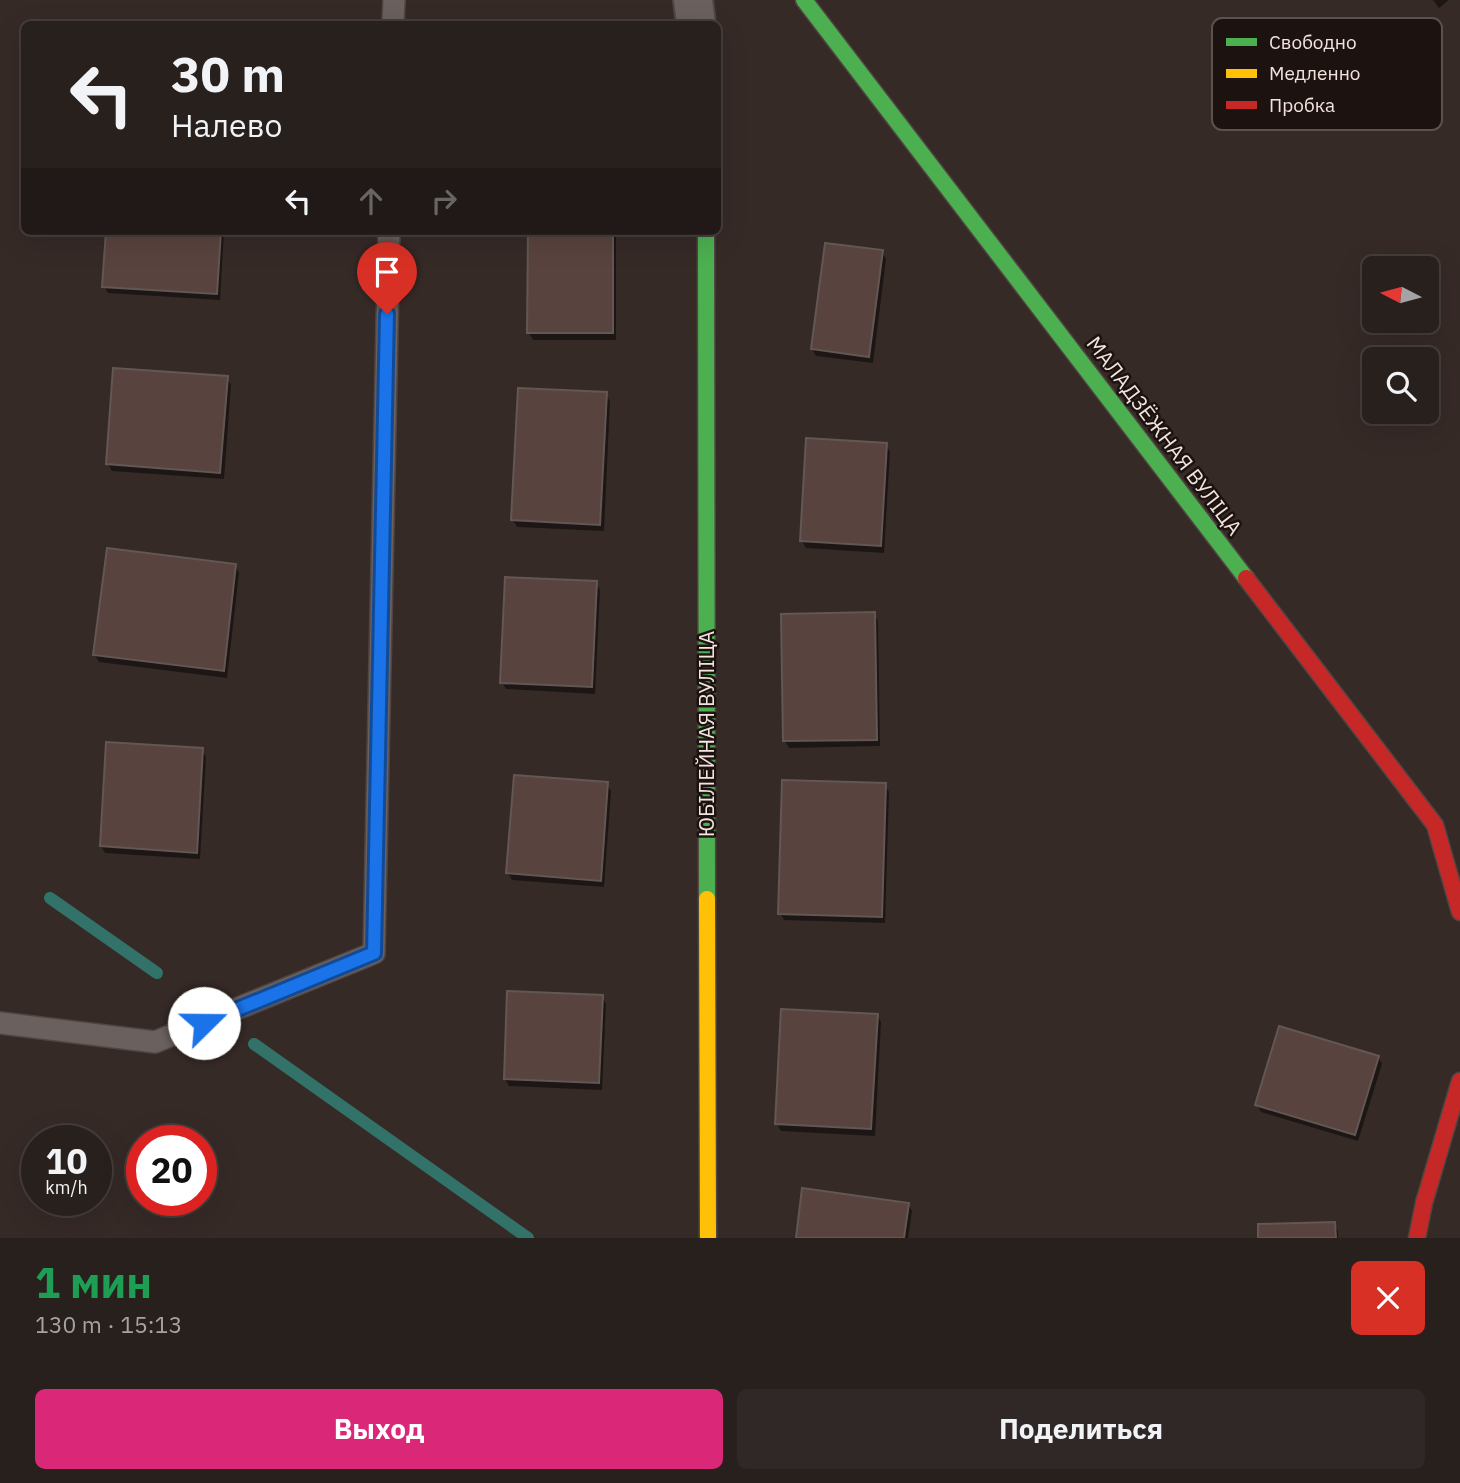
<!DOCTYPE html>
<html lang="ru">
<meta charset="utf-8">
<style>
body{margin:0;font-family:"IBM Plex Sans",sans-serif;background:#302826;color:#f1f3f6;height:100vh;display:flex;flex-direction:column;font-size:26px;white-space:nowrap}
*{box-sizing:border-box;margin:0}
p{font-size:23px;color:#a5a3a4}
.icon{flex:none;width:38px;height:38px;fill:none;stroke:currentColor;stroke-width:2;stroke-linecap:round;stroke-linejoin:round}
.map{position:relative;height:1238px;overflow:hidden}
.drawer{display:flex;flex-direction:column;background:#28201d;flex:1}
.drawer>*{flex:none}
.hud{position:absolute;left:21px;top:21px;width:700px;height:214px;border-radius:10px;box-shadow:0 7px 28px #0002,0 0 0 2px #443e3b;background:#28201d;color:#f1f3f6;overflow:hidden}
.needle{width:46px;rotate:276deg}
.fabs{position:absolute;left:1362px;top:256px;display:grid;gap:14px}
.fabs a{display:grid;place-items:center;width:77px;height:77px;border-radius:10px;background:#28201d;box-shadow:0 7px 28px #0002,0 0 0 2px #443e3b;font-size:35px}
.speed{position:absolute;left:21px;top:1125px;display:flex;gap:14px;font-size:35px;font-weight:700;text-align:center}
.speed>*{display:grid;place-content:center;width:91px;height:91px;border-radius:50%;background:#28201d;box-shadow:0 7px 28px #0002,0 0 0 2px #443e3b;line-height:1}
.speed small{font-size:18px;font-weight:400}
.speed .limit{border:10px solid #d22;background:#fff;color:#111}
.pin{position:absolute;display:grid;place-items:center;width:60px;height:60px;color:#fff;margin:-72px -30px;border-radius:50% 50% 50% 0;rotate:-45deg;box-shadow:0 0 7px #0007}
.pin .icon{rotate:45deg}
.me{position:absolute;width:77px;margin:-38px;rotate:68deg;stroke-linejoin:round;filter:drop-shadow(0 0 5px #0008)}
.turn{display:flex;align-items:center;gap:24px;height:147px;padding:0 35px;font-size:32px}
.turn .icon{width:91px;height:91px;stroke-width:2.5}
.turn b{display:block;font-size:49px;line-height:60px}
.lanes{display:flex;align-items:center;height:66px;padding:0 35px;background:#0003;justify-content:center;gap:35px;direction:ltr}
.lanes .off{opacity:.35}
.round{display:grid;place-items:center;flex:none;width:74px;height:74px;border-radius:10px;background:#302826}
.head{display:flex;align-items:center;justify-content:space-between;height:119px;padding:0 35px}
h1{font-size:42px;font-weight:700;line-height:52px;color:#1e9e55}
.action{display:flex;gap:14px;margin-top:auto;padding:14px 35px}
.action a{flex:1;height:80px;border-radius:10px;background:#db2777;color:#fff;font-size:28px;font-weight:700;line-height:80px;text-align:center}
.action a+a{background:#302826;color:#f1f3f6}
.map>svg:first-child{display:block}
.shadow{fill:#0007}
.lines{fill:none;stroke-linecap:round;stroke-linejoin:round}
.stream{stroke:#327269;stroke-width:12}
.building{fill:#59433e;stroke:#625755;stroke-width:2}
.lane-casing{stroke:#504542;stroke-width:24}
.street-casing{stroke:#504542;stroke-width:42}
.fast-casing{stroke:#504542;stroke-width:19}
.slow-casing{stroke:#504542;stroke-width:19}
.jam-casing{stroke:#504542;stroke-width:19}
.lane{stroke:#6a605e;stroke-width:21}
.street{stroke:#6a605e;stroke-width:38}
.fast{stroke:#4caf50;stroke-width:16}
.slow{stroke:#ffc107;stroke-width:16}
.jam{stroke:#c62828;stroke-width:16}
.route-casing{stroke:#114b97;stroke-width:18}
.route{stroke:#1a73e8;stroke-width:12}
.labels{text-anchor:middle;stroke-width:5;stroke-linejoin:round;paint-order:stroke}
.street-label{font-size:21px;fill:#f3e3df;stroke:#1c1210}
.key{fill:#1c1210;stroke:#5c514e;stroke-width:2}
.key-label{font-size:19px;fill:#f3e3df}
</style>
<div class="map">
<svg width="1460" height="1238" viewBox="0 0 1460 1238">
<rect width="100%" height="100%" fill="#362a27"/>
<g class="shadow">
<polygon points="1433,0 1449,0 1439,8"/>
<polygon points="107,231 224,231 220,300 108,293 104,286"/>
<polygon points="529,231 613,231 616,236 616,340 533,340 529,333"/>
<polygon points="882,252 886,259 873,363 816,356 812,349"/>
<polygon points="227,378 231,385 224,479 112,471 108,464"/>
<polygon points="606,394 610,401 604,531 517,527 513,520"/>
<polygon points="886,445 890,452 884,553 806,548 802,541"/>
<polygon points="235,565 239,573 227,678 99,662 95,655"/>
<polygon points="596,583 600,590 595,694 506,689 502,682"/>
<polygon points="874,614 878,621 880,746 789,748 785,741"/>
<polygon points="202,750 206,757 200,859 105,853 101,846"/>
<polygon points="607,784 611,791 604,887 512,880 508,873"/>
<polygon points="885,785 889,792 885,923 784,920 780,913"/>
<polygon points="509,993 602,997 606,1004 602,1090 509,1086 505,1079"/>
<polygon points="877,1015 881,1022 875,1136 781,1131 777,1124"/>
<polygon points="1378,1057 1382,1064 1358,1141 1261,1112 1257,1105"/>
<polygon points="908,1204 912,1211 908,1238 797,1238"/>
<polygon points="1334,1224 1338,1231 1338,1238 1260,1238"/>
</g>
<g class="lines">
<g class="stream">
<polyline points="50,898 157,973"/>
<polyline points="254,1044 528,1238"/>
</g>
</g>
<g class="building">
<polygon points="106,231 221,231 217,294 102,287"/>
<polygon points="528,231 613,231 613,333 527,333"/>
<polygon points="825,243 883,250 869,357 811,349"/>
<polygon points="113,368 228,376 220,473 106,464"/>
<polygon points="518,388 607,392 600,525 511,520"/>
<polygon points="806,438 887,443 881,546 800,541"/>
<polygon points="107,548 236,564 224,671 93,655"/>
<polygon points="505,577 597,581 592,687 500,683"/>
<polygon points="875,612 877,740 783,741 781,614"/>
<polygon points="106,742 203,748 197,853 100,846"/>
<polygon points="514,775 608,782 601,881 506,873"/>
<polygon points="782,780 886,783 882,917 778,914"/>
<polygon points="507,991 603,995 599,1083 504,1079"/>
<polygon points="781,1009 878,1014 871,1129 775,1124"/>
<polygon points="1279,1026 1379,1056 1355,1135 1255,1105"/>
<polygon points="802,1188 909,1203 904,1238 796,1238"/>
<polygon points="1335,1222 1336,1238 1258,1238 1258,1224"/>
</g>
<g class="lines">
<defs>
<g id="lane">
<polyline points="393,24 394,0"/>
<polyline points="0,1023 155,1042 374,953 389,231"/>
</g>
<polyline id="street" points="693,0 696,24"/>
<g id="fast">
<polyline points="804,0 1246,578"/>
<polyline points="706,231 707,899"/>
</g>
<polyline id="slow" points="707,899 708,1238"/>
<g id="jam">
<polyline points="1246,578 1435,825 1460,912"/>
<polyline points="1417,1238 1424,1203 1460,1081"/>
</g>
</defs>
<use href="#lane" class="lane-casing"/>
<use href="#street" class="street-casing"/>
<use href="#fast" class="fast-casing"/>
<use href="#slow" class="slow-casing"/>
<use href="#jam" class="jam-casing"/>
<use href="#lane" class="lane"/>
<use href="#street" class="street"/>
<use href="#fast" class="fast"/>
<use href="#slow" class="slow"/>
<use href="#jam" class="jam"/>
</g>
<g class="lines">
<defs>
<polyline id="route" points="204,1023 374,953 387,314"/>
</defs>
<use href="#route" class="route-casing"/>
<use href="#route" class="route"/>
</g>
<g class="labels">
<g class="street-label">
<text transform="translate(1164 436) rotate(53)" y="7">МАЛАДЗЁЖНАЯ ВУЛІЦА</text>
<text transform="translate(707 734) rotate(-90)" y="7">ЮБІЛЕЙНАЯ ВУЛІЦА</text>
</g>
</g>
<rect x="1212" y="18" width="230" height="112" rx="10" class="key"/>
<rect x="1226" y="38" width="31" height="8" fill="#4caf50"/>
<rect x="1226" y="69" width="31" height="9" fill="#ffc107"/>
<rect x="1226" y="101" width="31" height="8" fill="#c62828"/>
<g class="key-label">
<text x="1269" y="49">Свободно</text>
<text x="1269" y="80">Медленно</text>
<text x="1269" y="112">Пробка</text>
</g>
</svg>
<div class="fabs">
<a><svg class="needle" viewBox="-14 -14 28 28"><path d="M0-13l5 13h-10z" fill="#e53935"/><path d="M0 13l5-13h-10z" fill="#a5a3a4"/></svg></a>
<a><svg class="icon" aria-label="search" viewBox="0 0 24 24"><circle cx="10" cy="10" r="6"/><path d="M15 15l6 6"/></svg></a>
</div>
<div class="speed"><div>10<small>km/h</small></div><div class="limit">20</div></div>
<div class="pin" style="left:387px;top:314px;background:#d93025"><svg class="icon" aria-label="arrive" viewBox="0 0 24 24"><path d="M6 21V4h12l-3 4 3 4H6"/></svg></div>
<svg class="me" style="left:204px;top:1023px" viewBox="-20 -20 40 40"><circle r="19" fill="#fff"/><path d="M0-13L10 11 0 6-10 11z" fill="#1a73e8"/></svg>
<div class="hud">
<div class="turn"><svg class="icon" aria-label="left" viewBox="0 0 24 24"><path d="M17 20v-9H6M10 6l-5 5 5 5"/></svg><div><b>30 m</b>Налево</div></div>
<div class="lanes"><svg class="icon" aria-label="left" viewBox="0 0 24 24"><path d="M17 20v-9H6M10 6l-5 5 5 5"/></svg><svg class="icon off" aria-label="ahead" viewBox="0 0 24 24"><path d="M12 20V5M6 11l6-6 6 6"/></svg><svg class="icon off" aria-label="right" viewBox="0 0 24 24"><path d="M7 20v-9h11M14 6l5 5-5 5"/></svg></div>
</div>
</div>
<section class="drawer">
<div class="head"><div><h1>1 мин</h1><p>130 m · 15:13</p></div><a class="round" style="background:#d93025;color:#fff"><svg class="icon" aria-label="close" viewBox="0 0 24 24"><path d="M6 6l12 12M18 6L6 18"/></svg></a></div>
<div class="action"><a>Выход</a><a>Поделиться</a></div>
</section>
